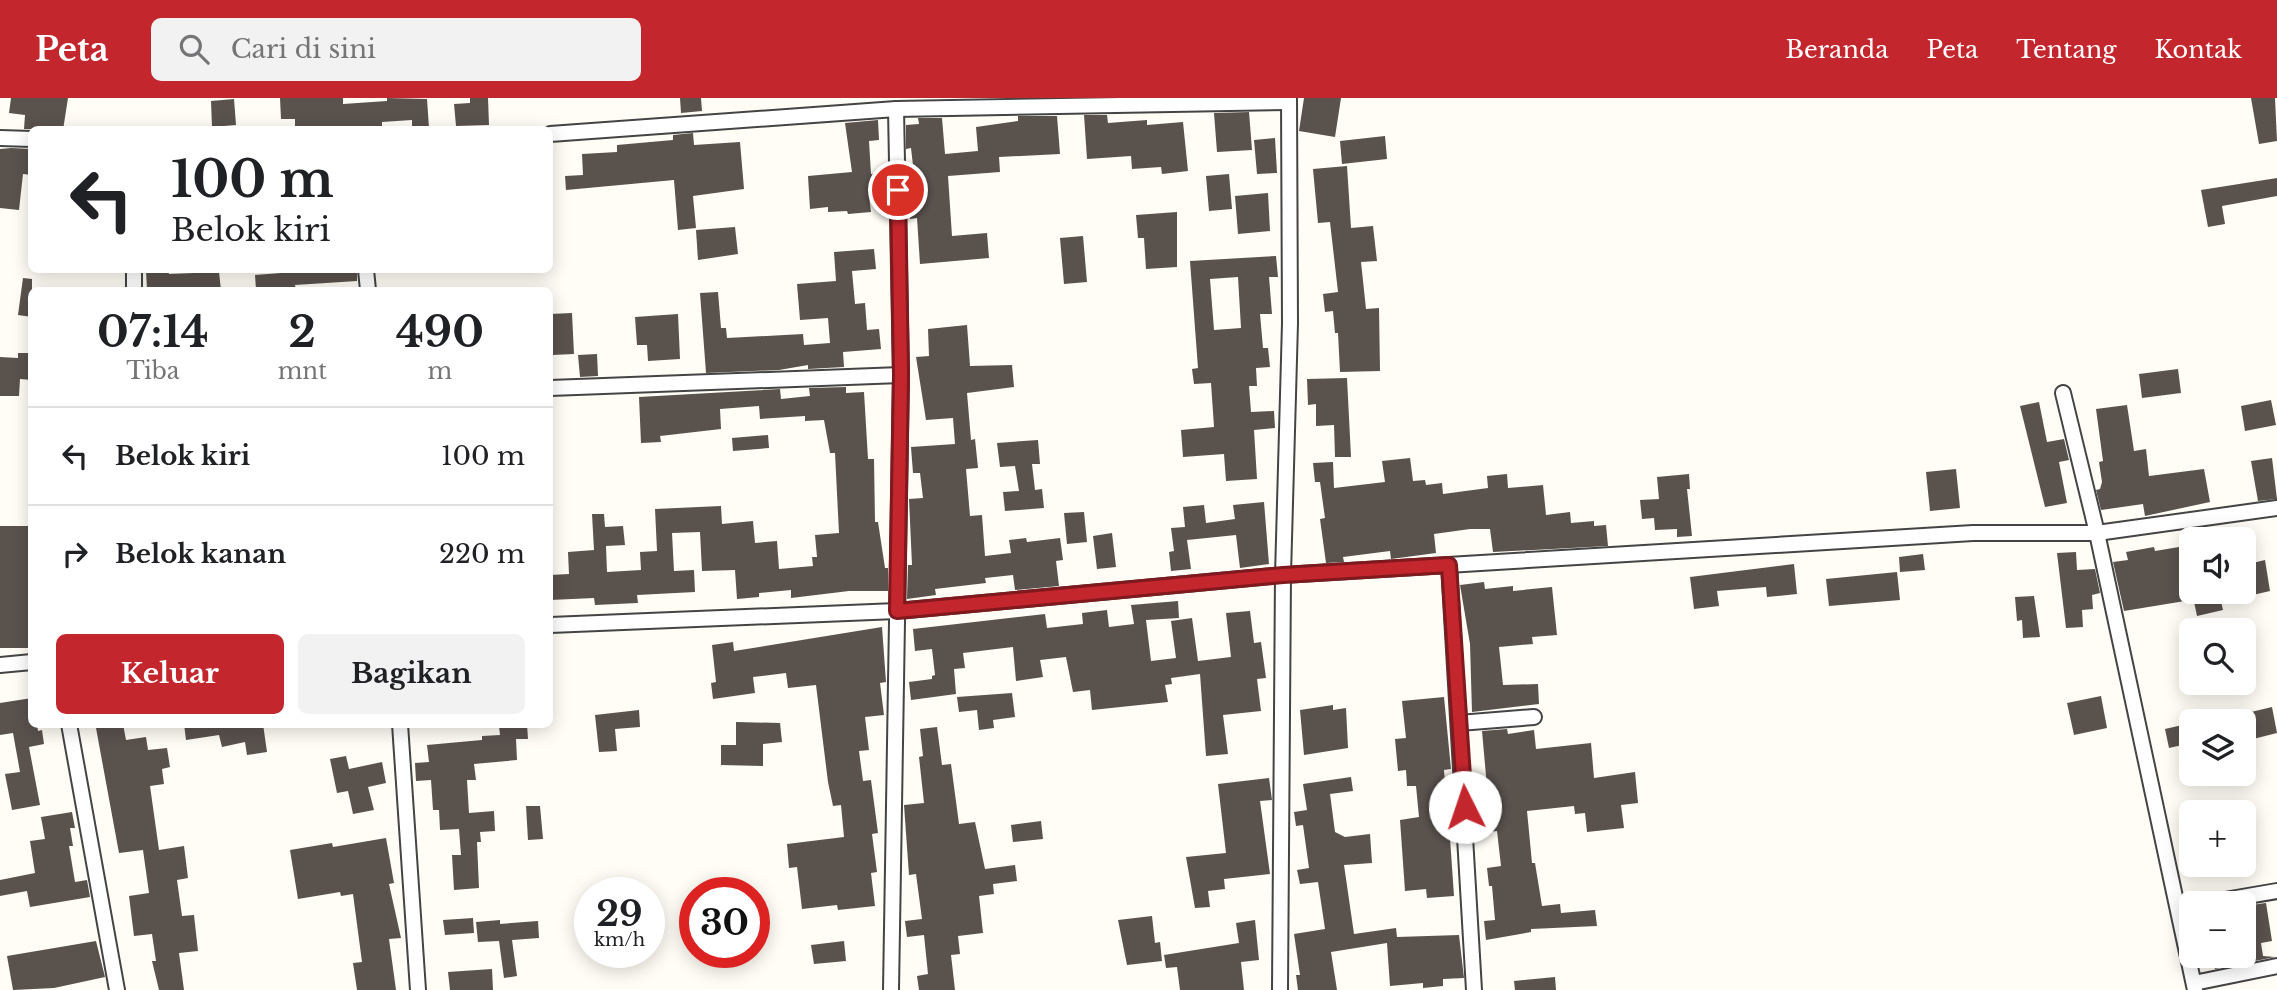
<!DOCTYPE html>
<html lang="id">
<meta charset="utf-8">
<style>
body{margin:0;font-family:"Libre Baskerville",serif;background:#f2f2f2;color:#202124;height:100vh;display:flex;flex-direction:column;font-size:26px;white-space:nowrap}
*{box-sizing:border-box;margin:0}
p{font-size:23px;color:#757577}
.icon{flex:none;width:38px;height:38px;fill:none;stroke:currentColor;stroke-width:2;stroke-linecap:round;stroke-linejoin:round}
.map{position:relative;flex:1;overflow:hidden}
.details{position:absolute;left:28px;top:189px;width:525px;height:441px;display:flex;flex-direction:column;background:#fff;border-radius:10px;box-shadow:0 4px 18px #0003}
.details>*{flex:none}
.guide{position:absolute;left:28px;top:28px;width:525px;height:147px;border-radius:10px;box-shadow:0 4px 18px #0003;background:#fff;color:#202124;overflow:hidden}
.buttons{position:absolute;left:2179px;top:429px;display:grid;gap:14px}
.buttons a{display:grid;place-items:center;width:77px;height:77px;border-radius:10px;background:#fff;box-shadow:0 4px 18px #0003;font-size:35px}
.speed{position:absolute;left:574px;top:779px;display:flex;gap:14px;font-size:35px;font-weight:700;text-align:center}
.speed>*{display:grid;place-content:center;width:91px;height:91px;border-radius:50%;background:#fff;box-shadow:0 4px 18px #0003;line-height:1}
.speed small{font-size:18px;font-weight:400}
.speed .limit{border:10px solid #d22;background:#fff;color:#111}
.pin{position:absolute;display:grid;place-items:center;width:60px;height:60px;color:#fff;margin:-30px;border:4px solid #fff;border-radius:50%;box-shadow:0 2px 7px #0007}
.me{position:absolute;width:77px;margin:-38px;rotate:356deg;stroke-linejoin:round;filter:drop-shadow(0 0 5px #0008)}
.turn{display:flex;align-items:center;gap:24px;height:147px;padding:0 28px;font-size:32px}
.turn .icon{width:91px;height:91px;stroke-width:2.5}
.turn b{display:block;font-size:49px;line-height:60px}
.eta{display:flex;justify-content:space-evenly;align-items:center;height:119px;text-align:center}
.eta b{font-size:42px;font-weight:700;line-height:49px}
.action{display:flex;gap:14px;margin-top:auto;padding:14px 28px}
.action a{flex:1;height:80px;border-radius:10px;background:#c4262e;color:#fff;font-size:28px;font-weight:700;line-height:80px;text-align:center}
.action a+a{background:#f2f2f2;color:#202124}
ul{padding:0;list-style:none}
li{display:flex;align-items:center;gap:21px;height:98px;padding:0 28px;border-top:2px solid #e0e0e0}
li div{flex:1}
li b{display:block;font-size:26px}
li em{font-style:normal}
header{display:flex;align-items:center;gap:42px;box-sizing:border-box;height:98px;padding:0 35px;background:#c4262e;color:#fff}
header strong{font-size:33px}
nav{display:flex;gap:38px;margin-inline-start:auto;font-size:24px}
.search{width:490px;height:63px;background:#f2f2f2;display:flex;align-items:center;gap:18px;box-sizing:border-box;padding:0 24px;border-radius:10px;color:#757577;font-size:26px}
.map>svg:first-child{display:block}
.building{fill:#5a524d;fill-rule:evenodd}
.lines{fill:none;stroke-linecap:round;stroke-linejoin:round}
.minor-casing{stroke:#444;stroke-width:18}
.minor{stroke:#fff;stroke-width:14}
.route-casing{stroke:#7f191e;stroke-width:18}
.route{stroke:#c4262e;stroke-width:12}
</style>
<header>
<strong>Peta</strong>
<div class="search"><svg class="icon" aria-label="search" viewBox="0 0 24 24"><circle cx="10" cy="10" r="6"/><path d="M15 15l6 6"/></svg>Cari di sini</div>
<nav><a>Beranda</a><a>Peta</a><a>Tentang</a><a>Kontak</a></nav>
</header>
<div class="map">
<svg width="2277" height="892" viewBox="0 0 2277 892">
<rect width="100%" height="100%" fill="#fffdf5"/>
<g class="building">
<polygon points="11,0 68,0 63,32 24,31 25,17 9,15"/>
<polygon points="280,0 343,0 343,6 387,3 387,0 427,1 429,30 412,31 412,22 382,24 382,32 295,32 295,21 281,21"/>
<polygon points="470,0 488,0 489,27 456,28 454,6 470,5"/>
<polygon points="680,0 701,0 702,13 681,15"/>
<polygon points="1304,0 1341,0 1335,39 1299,33"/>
<polygon points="2251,0 2275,0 2277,43 2259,46"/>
<polygon points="234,1 236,27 212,29 211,3"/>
<polygon points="1249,14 1252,52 1217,54 1214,15"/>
<polygon points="1084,17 1107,17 1108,25 1147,22 1147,27 1183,24 1188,73 1162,76 1161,69 1132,71 1131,58 1087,61"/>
<polygon points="1018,18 1057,18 1060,56 999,59 1000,74 948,78 952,138 987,135 989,160 920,166 917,120 910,121 908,102 917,102 911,50 906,51 906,27 919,26 918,20 942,20 945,56 978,53 976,29 1018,23"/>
<polygon points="878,22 879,42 869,43 871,76 882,75 883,97 869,98 871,114 848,116 847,113 828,114 828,109 810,111 808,78 852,74 845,25"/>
<polygon points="693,35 694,47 740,44 744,91 693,98 696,130 678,132 674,82 566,92 565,78 583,77 582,56 617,54 617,47 673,42 673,37"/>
<polygon points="1385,38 1387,61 1342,66 1340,43"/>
<polygon points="1275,40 1277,75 1257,76 1254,42"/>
<polygon points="11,50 32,51 32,77 23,76 19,112 0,110 0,51"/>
<polygon points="1347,68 1351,130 1373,128 1377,163 1361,164 1366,211 1379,210 1380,273 1340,274 1338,235 1335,235 1333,213 1325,214 1323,196 1338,194 1330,124 1318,125 1313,71"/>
<polygon points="1229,76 1232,111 1209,113 1206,78"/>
<polygon points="2277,80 2277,98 2222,108 2225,126 2208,129 2201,92"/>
<polygon points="1268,95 1270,133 1238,136 1235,98"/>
<polygon points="1177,114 1177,169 1146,171 1144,140 1138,140 1136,117"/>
<polygon points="735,129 738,156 698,162 696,132"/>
<polygon points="1083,138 1087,184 1064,186 1060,140"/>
<polygon points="874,151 876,171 852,173 855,206 865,205 867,232 879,231 881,251 843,254 844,269 808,271 808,267 779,272 706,275 700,195 718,194 721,230 726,230 727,240 803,236 804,247 830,245 828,220 800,222 797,186 836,183 834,154"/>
<path d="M1276 158 1278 179H1269L1272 216H1260L1263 250H1268L1270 269 1256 270 1257 288H1249L1251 314 1274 313 1275 330 1254 332 1257 381 1226 383 1224 356 1183 359 1181 332 1214 329 1211 285 1194 286 1192 271 1198 270 1190 163ZM1238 179 1241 230 1214 232 1210 181Z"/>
<polygon points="146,172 168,172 169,176 219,174 221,192 147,192"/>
<polygon points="281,172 357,172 357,183 295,187 296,192 256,192 255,177 281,175"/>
<polygon points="23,180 32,181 32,219 18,217"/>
<polygon points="572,215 574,256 552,257 550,216"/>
<polygon points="678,216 680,261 648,263 647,247 637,247 635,219"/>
<polygon points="967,227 970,268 1012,267 1014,289 967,295 971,342 975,341 978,370 966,371 970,418 982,417 985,458 1011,455 1009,442 1026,440 1027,444 1060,440 1063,462 1056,463 1059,488 1015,492 1013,477 985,480 986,485 935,491 936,497 907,501 908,467 912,467 909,401 923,400 920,375 913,375 911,349 955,346 953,320 926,322 916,259 929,258 928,231"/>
<polygon points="18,255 32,255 32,282 20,281 19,298 0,298 0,259 18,260"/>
<polygon points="597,256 598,278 580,279 578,257"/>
<polygon points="2178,271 2181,295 2142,300 2139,276"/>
<polygon points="1347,280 1351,359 1335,359 1334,327 1316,328 1316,306 1308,307 1307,281"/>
<polygon points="846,289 846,295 864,294 868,361 874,361 875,424 878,424 885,470 888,470 888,493 849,493 791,500 791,492 759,495 759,499 737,501 735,472 702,473 700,434 672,435 674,473 694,472 695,494 637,497 638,505 595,507 594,500 550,502 550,477 569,476 568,454 594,452 592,416 604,416 605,429 623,428 625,447 606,448 607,474 641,472 640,454 657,453 655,411 721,408 722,426 753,423 755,445 777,443 779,471 813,468 812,459 817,459 815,437 839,435 835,355 830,355 824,322 805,323 805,318 760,321 759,308 720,311 721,331 660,338 661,344 641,345 639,299 780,291 781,301 810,298 809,290"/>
<polygon points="2271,302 2276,327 2245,333 2241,308"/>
<polygon points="2039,304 2047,344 2064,341 2069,362 2059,364 2067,405 2045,409 2020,308"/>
<polygon points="2127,307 2134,353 2146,351 2149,378 2204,371 2210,404 2145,418 2143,406 2101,412 2096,392 2100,391 2102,384 2099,364 2103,363 2096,311"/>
<polygon points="768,337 769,350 733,353 732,340"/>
<polygon points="1038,342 1040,366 1032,366 1035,392 1042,391 1044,410 1005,413 1003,394 1019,393 1015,368 1000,369 997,345"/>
<polygon points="1410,360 1413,383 1425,382 1426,387 1442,385 1443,396 1488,390 1487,378 1507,376 1508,390 1543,387 1546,417 1570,414 1571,425 1594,423 1594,428 1606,427 1608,448 1493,454 1490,431 1470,431 1434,436 1436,455 1391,461 1390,453 1343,459 1344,464 1326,465 1320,421 1325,420 1320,384 1315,384 1313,365 1333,364 1334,390 1385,384 1382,363"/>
<polygon points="2272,360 2277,401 2258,403 2251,363"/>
<polygon points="1956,371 1960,410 1930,413 1926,374"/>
<polygon points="1689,376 1690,391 1687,391 1692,438 1677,439 1677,431 1655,432 1654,420 1642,421 1640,402 1659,401 1657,379"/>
<polygon points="1264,404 1269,466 1240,470 1236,437 1187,442 1191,471 1171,473 1169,454 1174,453 1171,430 1185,429 1183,409 1204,407 1206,425 1235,421 1233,407"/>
<polygon points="1084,414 1087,444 1067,446 1064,415"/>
<polygon points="0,428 28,428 30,550 0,550"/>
<polygon points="1112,435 1116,469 1097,471 1093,438"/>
<polygon points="2154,449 2155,453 2179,449 2185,485 2191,484 2191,502 2124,513 2113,464 2128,462 2126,454"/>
<polygon points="2076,454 2077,472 2095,471 2100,495 2092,497 2093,511 2082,512 2083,529 2066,530 2057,455"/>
<polygon points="1923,456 1925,472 1900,474 1899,459"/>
<polygon points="2265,462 2270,493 2244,499 2244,467"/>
<polygon points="1794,466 1797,496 1767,499 1766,489 1717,493 1719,508 1694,511 1690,479"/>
<polygon points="1897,474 1900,502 1829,508 1826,481"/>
<polygon points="1484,484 1485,491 1513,488 1513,493 1552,489 1557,537 1532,539 1533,546 1499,549 1503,587 1538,586 1539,606 1472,614 1470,546 1460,487"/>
<polygon points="2192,494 2219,494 2223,512 2197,518"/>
<polygon points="2034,498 2040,539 2023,540 2022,522 2017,523 2015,499"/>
<polygon points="1178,503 1179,520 1146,522 1151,563 1176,560 1171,523 1192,520 1198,563 1231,559 1226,515 1250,513 1254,545 1261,544 1266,580 1257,581 1261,613 1223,617 1228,656 1206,658 1200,576 1171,580 1172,586 1165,587 1168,604 1092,612 1090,592 1073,594 1066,559 1040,562 1043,579 1016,583 1013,549 963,555 965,570 954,571 956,596 911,602 909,584 932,581 932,578 935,577 932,551 915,553 913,531 1045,516 1047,530 1083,526 1082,515 1107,512 1109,529 1134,526 1131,507"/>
<polygon points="882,529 886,584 880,585 884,617 865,619 869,652 859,653 863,683 871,682 878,735 872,736 877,774 871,775 875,808 838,812 837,807 802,811 797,769 789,770 787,746 844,739 841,707 833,708 828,684 816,587 788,590 786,575 753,579 755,595 713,601 711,585 716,584 712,547 733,544 734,553"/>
<polygon points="1012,595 1015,619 993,622 994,630 979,632 977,612 959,614 957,599"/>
<polygon points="2101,598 2107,630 2074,637 2067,605"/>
<polygon points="1444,599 1451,671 1444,672 1447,708 1453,707 1455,740 1450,740 1454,798 1427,800 1426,791 1405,793 1400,722 1419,719 1416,688 1407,688 1406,672 1398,673 1395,641 1406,640 1402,603"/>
<polygon points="32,600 32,626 37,626 38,633 42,632 44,646 29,649 40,707 12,712 5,676 20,674 13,635 0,637 0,605"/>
<polygon points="1333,607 1333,612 1346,610 1348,650 1304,657 1300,612"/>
<polygon points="2272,609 2277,635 2253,641 2247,615"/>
<polygon points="639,612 640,629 615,631 617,653 599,654 595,617"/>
<polygon points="736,624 780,625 782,644 763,646 763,668 721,667 721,647 736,647"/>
<polygon points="2191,625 2191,645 2169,650 2165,631"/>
<polygon points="107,626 123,626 126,642 146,639 148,652 167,650 170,669 162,671 164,686 150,688 159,752 184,748 188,780 177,782 182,818 194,817 198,853 179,855 184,892 159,892 152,863 156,863 152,836 134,838 129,798 149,795 143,752 119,755 96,630"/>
<polygon points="184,626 263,626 267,654 247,657 245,644 222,649 219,637 186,642"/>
<polygon points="527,626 528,641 516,641 517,662 474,666 476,682 467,682 469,715 494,713 495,733 480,734 481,744 477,744 479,790 454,792 452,757 461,757 459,731 440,732 439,712 433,712 431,682 416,683 415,665 429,664 427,647 482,642 482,638 500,637 499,628"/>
<polygon points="937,629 942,667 951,666 959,726 975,724 985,771 1015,767 1017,783 993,786 994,796 979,798 983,835 958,838 960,856 951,857 955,892 919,892 917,878 928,876 924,837 907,839 905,823 922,821 916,776 909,777 904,707 924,705 919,659 923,658 920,631"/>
<polygon points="1507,631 1508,636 1534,632 1536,651 1591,645 1594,680 1635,674 1638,705 1621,707 1624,730 1587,734 1585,715 1575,716 1574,708 1527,713 1532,765 1535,765 1542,808 1560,806 1561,815 1595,812 1597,828 1531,831 1531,834 1486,842 1484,823 1495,822 1492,788 1489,788 1487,770 1501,768 1497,733 1474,736 1473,705 1476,705 1475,690 1487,689 1482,633"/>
<polygon points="346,658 349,671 382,664 386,685 368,689 374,712 353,716 348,693 337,695 330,661"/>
<polygon points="1351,679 1353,693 1330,696 1335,734 1345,739 1370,736 1372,765 1344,767 1354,836 1396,830 1397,839 1459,837 1464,880 1443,881 1443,888 1423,890 1423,885 1390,888 1387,845 1331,854 1337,892 1298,892 1296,877 1300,877 1294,836 1325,831 1318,784 1300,786 1297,772 1309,770 1303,727 1296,728 1294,714 1307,712 1303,686"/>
<polygon points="1269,680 1272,702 1260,703 1270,776 1224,781 1225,791 1208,793 1210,809 1195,810 1186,759 1226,755 1218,686"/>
<polygon points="526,708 540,708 543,741 528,742"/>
<polygon points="72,714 75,730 70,730 73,748 69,748 75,784 87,782 90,799 30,809 27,793 0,798 0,782 35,775 30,743 45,741 41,719"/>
<polygon points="1041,723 1043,741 1013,744 1011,727"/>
<polygon points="386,740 394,785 389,786 401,840 389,841 396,892 357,892 353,865 362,864 353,796 341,798 340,794 298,801 290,752 332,745 333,749"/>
<polygon points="2266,805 2272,843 2261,845 2263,858 2275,859 2215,871 2213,861 2244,858 2244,808"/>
<polygon points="1152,818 1155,845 1160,844 1162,863 1127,867 1118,822"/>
<polygon points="473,820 474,835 445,837 443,822"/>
<polygon points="500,822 500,826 538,823 539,840 512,842 517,878 504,880 499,843 478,844 476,824"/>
<polygon points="1255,822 1259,862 1241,864 1244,892 1180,892 1177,869 1166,870 1164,857 1239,845 1236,825"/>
<polygon points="96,843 105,879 54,890 13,892 7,858"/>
<polygon points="844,843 846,863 814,866 811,847"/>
<polygon points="492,871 493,892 450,892 448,874"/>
<polygon points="1555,879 1556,892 1515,892 1514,883"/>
</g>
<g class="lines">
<defs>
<g id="minor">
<polyline points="550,36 896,11 1289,4"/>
<polyline points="0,40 32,41"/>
<polyline points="366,172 368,192"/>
<polyline points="134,192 134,172"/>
<polyline points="550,290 901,277"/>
<polyline points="2063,295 2097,435 2195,892"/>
<polyline points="1449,467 1474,892"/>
<polyline points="550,527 897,513 1283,477 1973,435 2097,435 2277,410"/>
<polyline points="0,567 32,564"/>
<polyline points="1459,625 1534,619"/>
<polyline points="69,626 117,892"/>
<polyline points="400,626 418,892"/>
<polyline points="2207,805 2277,793"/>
<polyline points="2194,885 2277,868"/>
<polyline points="891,892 901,277 896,11"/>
<polyline points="1280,892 1283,477 1290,225 1289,0"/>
</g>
</defs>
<use href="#minor" class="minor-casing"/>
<use href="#minor" class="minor"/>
</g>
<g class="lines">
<defs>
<polyline id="route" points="898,92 901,277 897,513 1283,477 1449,467 1465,709"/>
</defs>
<use href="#route" class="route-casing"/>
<use href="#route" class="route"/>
</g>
</svg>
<div class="buttons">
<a><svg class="icon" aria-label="sound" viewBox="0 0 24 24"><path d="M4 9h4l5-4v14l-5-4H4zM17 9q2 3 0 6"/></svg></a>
<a><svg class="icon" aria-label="search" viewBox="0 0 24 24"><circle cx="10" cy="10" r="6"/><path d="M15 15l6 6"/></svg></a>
<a><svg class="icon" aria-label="layers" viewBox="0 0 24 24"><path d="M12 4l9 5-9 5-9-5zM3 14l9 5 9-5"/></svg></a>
<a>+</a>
<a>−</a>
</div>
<div class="speed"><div>29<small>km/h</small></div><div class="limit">30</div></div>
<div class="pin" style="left:898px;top:92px;background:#d93025"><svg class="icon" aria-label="arrive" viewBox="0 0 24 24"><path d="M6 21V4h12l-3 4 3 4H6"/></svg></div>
<svg class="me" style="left:1465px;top:709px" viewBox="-20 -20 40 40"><circle r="19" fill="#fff"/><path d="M0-13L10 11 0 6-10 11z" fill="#c4262e"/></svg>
<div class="guide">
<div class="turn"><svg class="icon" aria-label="left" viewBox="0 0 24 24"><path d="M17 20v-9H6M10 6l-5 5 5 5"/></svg><div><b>100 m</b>Belok kiri</div></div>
</div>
<section class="details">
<div class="eta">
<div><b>07:14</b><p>Tiba</p></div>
<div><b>2</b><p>mnt</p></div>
<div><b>490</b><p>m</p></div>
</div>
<ul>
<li><svg class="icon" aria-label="left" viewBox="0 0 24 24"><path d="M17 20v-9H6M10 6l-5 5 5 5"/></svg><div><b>Belok kiri</b></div><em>100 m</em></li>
<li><svg class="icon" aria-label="right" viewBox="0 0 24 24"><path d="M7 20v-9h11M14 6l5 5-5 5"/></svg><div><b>Belok kanan</b></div><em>220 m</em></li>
</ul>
<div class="action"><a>Keluar</a><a>Bagikan</a></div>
</section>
</div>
